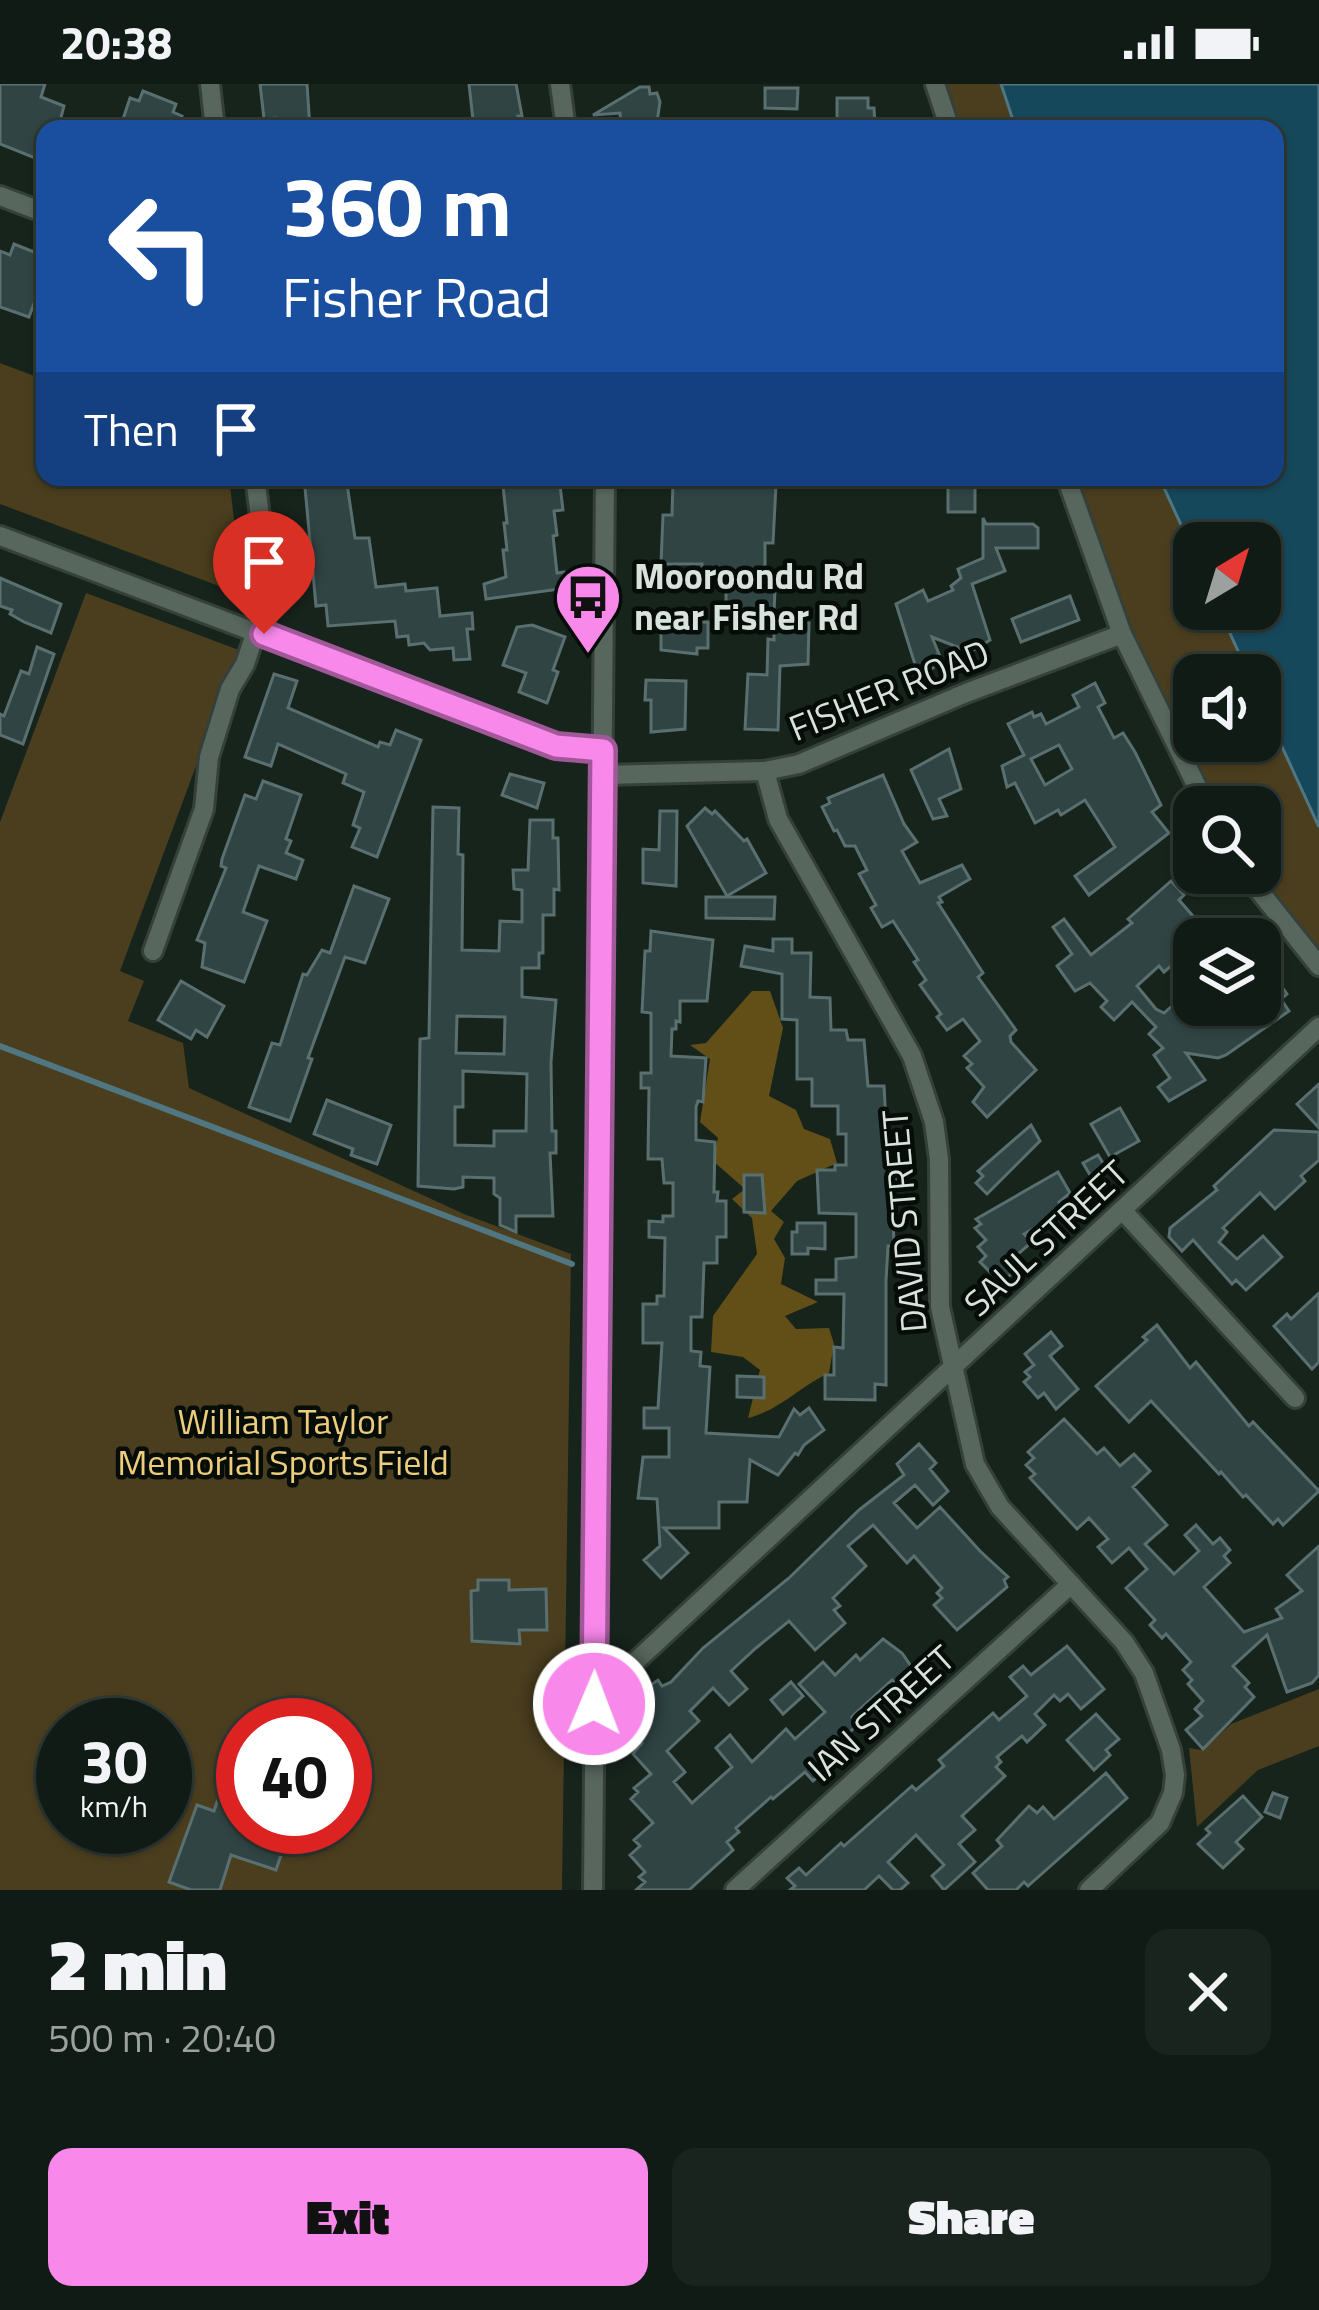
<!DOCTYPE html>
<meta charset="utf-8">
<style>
body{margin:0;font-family:"Titillium Web",sans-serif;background:#19241e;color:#f1f3f6;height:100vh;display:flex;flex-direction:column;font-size:45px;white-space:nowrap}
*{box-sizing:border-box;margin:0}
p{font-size:39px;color:#9ca1a0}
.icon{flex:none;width:66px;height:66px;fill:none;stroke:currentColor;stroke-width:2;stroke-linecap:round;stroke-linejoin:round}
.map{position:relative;height:1806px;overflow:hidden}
.side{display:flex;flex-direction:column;background:#101b15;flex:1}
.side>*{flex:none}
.hud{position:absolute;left:36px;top:36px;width:1248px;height:366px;border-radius:24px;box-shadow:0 3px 9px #0004,0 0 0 3px #303934;background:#1a4fa0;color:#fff;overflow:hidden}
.needle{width:78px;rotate:38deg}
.controls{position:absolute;left:1173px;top:438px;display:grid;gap:24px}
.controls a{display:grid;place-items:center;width:108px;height:108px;border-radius:24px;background:#101b15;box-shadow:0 3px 9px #0004,0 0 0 3px #303934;font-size:60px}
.speed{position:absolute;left:36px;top:1614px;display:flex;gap:24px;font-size:60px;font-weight:700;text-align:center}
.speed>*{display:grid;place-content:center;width:156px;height:156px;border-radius:50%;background:#101b15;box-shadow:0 3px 9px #0004,0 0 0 3px #303934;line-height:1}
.speed small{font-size:30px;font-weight:400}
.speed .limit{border:18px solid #d22;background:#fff;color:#111}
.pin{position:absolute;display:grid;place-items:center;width:102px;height:102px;color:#fff;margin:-123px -51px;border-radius:50% 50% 50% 0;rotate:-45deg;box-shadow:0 0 12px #0007}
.pin .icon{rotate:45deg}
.me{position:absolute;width:132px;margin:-66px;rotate:1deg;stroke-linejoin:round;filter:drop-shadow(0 0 9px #0008)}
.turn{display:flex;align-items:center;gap:42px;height:252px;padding:0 48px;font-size:54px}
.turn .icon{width:156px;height:156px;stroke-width:2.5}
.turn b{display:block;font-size:84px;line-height:102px}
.then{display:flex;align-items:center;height:114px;padding:0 48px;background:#0003;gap:24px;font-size:45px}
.round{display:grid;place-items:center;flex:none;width:126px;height:126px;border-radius:24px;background:#19241e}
.overview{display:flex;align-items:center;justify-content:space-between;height:204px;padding:0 48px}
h1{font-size:72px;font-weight:800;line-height:90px}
.action{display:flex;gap:24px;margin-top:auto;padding:24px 48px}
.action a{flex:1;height:138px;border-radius:24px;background:#f888ea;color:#111;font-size:48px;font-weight:800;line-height:138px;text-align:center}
.action a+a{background:#19241e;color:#f1f3f6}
.status{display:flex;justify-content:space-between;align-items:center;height:84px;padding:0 60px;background:#101b15;direction:ltr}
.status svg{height:33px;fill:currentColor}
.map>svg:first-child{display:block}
.green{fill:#4a3e1e;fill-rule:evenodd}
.forest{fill:#624f17}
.water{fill:#16485b;stroke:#507682;stroke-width:3}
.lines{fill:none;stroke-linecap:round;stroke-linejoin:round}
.stream{stroke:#507682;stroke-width:6}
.building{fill:#304444;stroke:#5a6f6f;stroke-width:3;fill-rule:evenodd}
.minor-casing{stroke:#36403a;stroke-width:24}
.minor{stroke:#57675d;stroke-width:18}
.route-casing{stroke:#a15898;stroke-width:30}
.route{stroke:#f888ea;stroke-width:21}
.labels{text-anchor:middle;stroke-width:9;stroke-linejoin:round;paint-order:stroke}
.poi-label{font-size:36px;font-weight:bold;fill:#d9e3dd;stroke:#060c08;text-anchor:start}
.street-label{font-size:36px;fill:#d9e3dd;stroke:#060c08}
.park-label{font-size:36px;fill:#edcd7c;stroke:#060c08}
</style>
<div class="status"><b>20:38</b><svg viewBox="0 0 49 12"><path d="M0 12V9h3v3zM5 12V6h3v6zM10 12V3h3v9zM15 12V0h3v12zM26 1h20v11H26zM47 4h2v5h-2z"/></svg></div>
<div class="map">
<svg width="1319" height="1806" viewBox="0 0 1319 1806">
<rect width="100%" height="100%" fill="#16241c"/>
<g class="green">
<polygon points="935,0 1001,0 1016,45 950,45"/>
<polygon points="0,279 45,296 45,393 229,393 243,511 0,420"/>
<path d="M1066 393H1159L1194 469V525H1260L1319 450V882L1245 789H1260V723H1207L1122 550ZM1194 591H1260V657H1194Z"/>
<path d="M86 509 239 566 120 887 144 897 128 937 183 959 189 1004 464 1130 571 1170 562 1806H0V738ZM63 1641H165V1743H63ZM243 1641H345V1743H243Z"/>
<polygon points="1319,1605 1319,1662 1258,1686 1197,1743 1189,1664 1202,1666 1231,1640"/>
</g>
<path class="forest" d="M752 907H770L783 944 769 1012 796 1026 804 1045 830 1055 837 1079 797 1097 771 1127 784 1138 774 1155 785 1174 781 1200 818 1218 785 1232 796 1245 829 1244 834 1260 829 1289C799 1303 780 1326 748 1334L760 1286 743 1273 711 1268 713 1232 757 1170 752 1134 732 1115 745 1105 713 1077 718 1054 700 1038 710 975 690 961 706 959Z"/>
<polygon class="water" points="1001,0 1319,0 1319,743 1260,615 1260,591 1249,591 1219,525 1260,525 1260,459 1194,459 1194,469 1159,393 1275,393 1275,45 1016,45"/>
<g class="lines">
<polyline class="stream" points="0,962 572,1180"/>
</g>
<g class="building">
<polygon points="0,0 45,0 41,13 64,22 58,45 45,45 45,78 0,60"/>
<polygon points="260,0 307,0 310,45 278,45 276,34 264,35"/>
<polygon points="469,0 516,0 522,32 518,32 519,45 474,45"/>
<polygon points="640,3 649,3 650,10 657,9 660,18 657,38 621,40 620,29 593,31"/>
<polygon points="765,4 798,4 797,25 765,24"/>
<polygon points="143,7 176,20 173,28 182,32 178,45 149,45 123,35 130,14 139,17"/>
<polygon points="837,14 868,14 868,24 874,24 875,41 837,42"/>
<polygon points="43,143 45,189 29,233 0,223 0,167 10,171 14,160 34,168"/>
<polygon points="304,393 346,393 355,454 369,454 376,503 405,500 406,507 437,504 440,532 472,529 473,545 467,545 470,575 454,576 453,564 430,566 424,559 409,561 408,552 397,553 395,537 328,542 326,521 316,522"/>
<polygon points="502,393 559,393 563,426 554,427 557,451 553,452 557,489 564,488 567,504 486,515 484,500 506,493 503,466 507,466 504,439 507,439"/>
<polygon points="673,397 776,401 773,459 765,459 765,505 775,505 774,529 726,528 726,494 702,493 702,480 661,480 663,431 672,431"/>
<rect x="948" y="403" width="27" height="25"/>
<polygon points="983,434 986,440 1033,440 1038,444 1038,464 996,464 1005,487 972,500 990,556 970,568 932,553 939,570 929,574 933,584 918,590 896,520 923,506 928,517 953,506 951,502 961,494 958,485 983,474"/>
<polygon points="0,494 61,520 51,549 24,538 10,530 12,526 0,522"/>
<polygon points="1070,512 1079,536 1021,558 1012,535"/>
<polygon points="684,538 708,538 708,564 697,564 697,570 661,566 661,542 684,542"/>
<polygon points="774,538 809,539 808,580 780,582 778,646 745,645 748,590 767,591 768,555 774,556"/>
<polygon points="532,541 565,553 553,586 558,588 547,619 519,608 526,589 503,581 517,543"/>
<polygon points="37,563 54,570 23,660 0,651 0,630 4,632 21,587 29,590"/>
<polygon points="274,590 297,597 288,624 378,663 380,658 390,661 396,646 421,656 377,773 352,763 360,744 353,741 364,708 343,699 346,690 278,660 271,682 245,673"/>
<polygon points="646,596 686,597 685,645 651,648 651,616 645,616"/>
<path d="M1095 599 1105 619 1098 623 1114 654 1123 649 1135 668 1161 721 1152 728 1169 749 1089 811 1075 792 1115 763 1085 716 1061 731 1058 726 1035 739 1015 699 1007 703 1002 682 1024 671 1008 640 1032 628 1034 633 1041 630 1046 640 1079 623 1073 611ZM1059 661 1072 685 1045 701 1031 675Z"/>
<polygon points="949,665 961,705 939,715 947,732 933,735 911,686"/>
<polygon points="510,690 544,699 537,724 502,711"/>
<polygon points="883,691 904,740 917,758 902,767 920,799 962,781 970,795 939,813 942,818 938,819 983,889 978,893 1016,946 1010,952 1011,958 1036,986 987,1033 973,1018 984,1003 967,984 972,980 964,972 980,957 963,935 947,946 937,933 941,930 920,901 926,896 914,878 918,876 893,837 882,843 871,824 876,821 859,790 867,786 855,762 845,762 837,746 834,747 822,723 830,719 828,714"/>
<polygon points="263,697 301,711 286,755 291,757 286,769 303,776 296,795 259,782 243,828 267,837 244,898 202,883 205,859 197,856 226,784 221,782 222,775 245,711 256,715"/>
<path d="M433 723 459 724 458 770 463 771 462 866 499 867 500 837 522 838V806L514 805 513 786H528L530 736H553V754H558L559 806 554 805V831H543V869H539V884H522V913L556 916 551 978 552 1047H556V1069H550L553 1132H516V1148L500 1141V1114L494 1110V1094L463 1093V1103L454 1105 418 1102 420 955 429 954ZM457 932 505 933 504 970 456 969ZM463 987 527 990 526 1047H494V1062L455 1061V1023H463Z"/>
<polygon points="705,724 712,730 715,727 744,757 747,755 766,789 727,812 687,742"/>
<polygon points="660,727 677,727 676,802 643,799 643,765 659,766"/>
<path d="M1171 797 1184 811 1179 816 1213 855H1194V921H1260V872L1287 910 1281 915 1289 927 1226 971 1218 974 1186 969 1205 996 1169 1017 1158 1003 1170 994 1154 971 1163 964 1149 950 1156 943 1132 918 1114 936 1101 923 1107 917 1090 899 1075 907 1057 882 1072 870 1053 843 1064 835 1091 871 1132 839 1128 835ZM1172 881 1192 904 1164 929 1156 925 1137 902 1159 882 1164 888Z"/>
<polygon points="354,802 389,815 365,879 345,873 308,974 312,975 290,1037 249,1023 272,959 280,961 303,890 307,891 322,866 330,869"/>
<polygon points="706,813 775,813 774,835 706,834"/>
<polygon points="651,847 713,856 707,917 680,917 680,938 676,937 676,945 672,945 671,972 706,974 703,1018 698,1017 696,1023 696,1056 715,1058 714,1108 718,1108 717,1117 726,1117 726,1153 717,1153 717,1179 704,1179 702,1233 691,1233 691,1267 701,1268 700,1282 710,1283 706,1349 779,1353 794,1325 800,1331 809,1324 824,1346 804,1361 798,1371 795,1369 778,1391 750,1376 747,1418 719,1418 719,1444 664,1444 688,1469 661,1494 644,1476 660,1462 657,1415 638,1414 643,1373 669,1373 669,1344 644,1344 644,1324 658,1324 662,1259 643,1259 643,1220 657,1220 657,1212 664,1212 665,1154 649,1153 649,1137 663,1138 663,1132 673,1132 673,1099 664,1099 662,1075 648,1075 649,1004 641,1004 641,989 651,989 651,929 642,928 645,867 650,867"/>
<polygon points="773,855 792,855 792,869 811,869 810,913 830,914 831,946 846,946 848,956 864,956 868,1002 884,1002 887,1055 893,1055 897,1098 892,1098 894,1162 888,1162 886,1197 886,1301 875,1300 875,1316 825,1315 825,1291 834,1291 834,1263 843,1264 844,1210 816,1210 816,1196 836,1196 836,1175 856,1173 856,1130 819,1129 817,1086 835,1086 835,1081 846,1081 846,1050 838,1050 838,1022 812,1022 812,995 797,995 797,936 782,935 782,890 741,882 745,862 773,867"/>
<polygon points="181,897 224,922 207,953 196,946 191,955 158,936"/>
<polygon points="1319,1000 1319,1044 1297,1020"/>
<polygon points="327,1016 391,1041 377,1080 351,1071 353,1065 314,1050"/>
<polygon points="1120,1024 1139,1057 1110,1073 1091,1040"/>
<polygon points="1031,1041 1040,1057 987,1110 976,1099 983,1092 978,1087"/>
<polygon points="1274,1046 1319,1048 1319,1076 1301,1092 1305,1097 1275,1125 1260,1109 1223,1144 1227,1148 1219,1158 1237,1175 1263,1152 1282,1173 1246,1206 1236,1196 1232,1200 1193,1156 1182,1167 1169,1153 1170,1144 1217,1106 1214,1102"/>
<polygon points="1098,1071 1108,1087 1093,1096 1083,1079"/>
<polygon points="1058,1088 1070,1109 1059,1118 1064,1127 1024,1150 1032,1158 1010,1177 1017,1185 1001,1199 980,1178 986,1172 978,1163 986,1156 975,1144 981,1140 976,1135"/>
<polygon points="744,1091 762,1091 765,1129 744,1128"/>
<polygon points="797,1139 825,1139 825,1165 808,1164 808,1170 792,1170 792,1148 797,1148"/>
<polygon points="1319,1209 1319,1278 1312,1285 1274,1242 1287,1230 1291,1235"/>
<polygon points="1157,1241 1190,1284 1196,1278 1249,1342 1253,1338 1319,1407 1283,1441 1278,1435 1273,1440 1246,1411 1243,1413 1221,1388 1219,1390 1151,1317 1129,1338 1096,1302 1147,1256 1143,1253"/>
<polygon points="1051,1248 1062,1262 1050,1272 1078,1305 1056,1325 1044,1309 1038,1314 1024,1298 1030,1293 1025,1288 1034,1281 1025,1270"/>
<polygon points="737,1292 764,1293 764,1314 737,1313"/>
<polygon points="1064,1335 1097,1370 1104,1364 1120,1382 1134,1370 1150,1387 1133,1403 1167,1441 1145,1460 1174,1490 1199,1467 1185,1451 1196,1441 1213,1460 1220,1454 1230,1466 1224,1472 1230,1479 1204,1503 1244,1548 1282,1534 1276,1525 1302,1507 1287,1491 1319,1462 1319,1591 1312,1599 1287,1608 1267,1551 1233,1582 1249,1599 1245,1603 1254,1613 1203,1665 1186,1646 1202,1632 1195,1625 1203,1617 1188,1600 1192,1596 1183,1586 1191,1578 1166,1550 1162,1554 1150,1541 1155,1536 1126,1504 1147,1485 1129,1464 1112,1479 1098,1463 1108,1455 1089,1434 1077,1445 1030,1394 1035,1390 1026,1381 1034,1374 1028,1368"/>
<polygon points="919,1360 936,1379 930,1385 948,1407 933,1421 915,1401 894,1419 917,1444 940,1423 980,1467 1008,1493 1004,1496 1007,1503 957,1546 934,1521 942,1514 937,1509 942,1504 914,1472 907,1479 873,1441 848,1462 866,1482 833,1514 840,1522 834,1526 845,1539 815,1566 789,1537 756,1564 731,1587 747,1605 729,1621 713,1604 690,1627 699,1637 667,1667 685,1688 674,1698 692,1719 732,1683 716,1664 730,1651 752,1678 786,1645 795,1655 825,1628 799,1600 823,1578 835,1591 856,1571 860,1576 883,1555 902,1569 917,1591 902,1605 892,1596 858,1627 852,1633 859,1640 818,1675 827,1685 813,1697 805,1688 773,1715 771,1713 736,1744 739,1748 727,1758 733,1766 689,1806 636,1806 645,1798 639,1793 645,1788 630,1771 640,1762 634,1756 653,1739 631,1715 638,1708 634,1704 651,1690 633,1670 642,1659 630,1646 630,1623 626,1618 658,1596 662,1602 671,1598 703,1564 789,1494 859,1426 904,1391 897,1380"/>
<polygon points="478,1496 509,1496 509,1506 546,1505 547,1546 519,1546 520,1560 472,1557 471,1507 478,1506"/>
<polygon points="1067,1562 1104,1605 1081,1625 1068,1610 1060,1617 1054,1611 1035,1630 1045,1641 1027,1658 1022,1652 997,1673 1001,1678 996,1683 1005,1692 962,1732 975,1746 959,1760 975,1778 944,1806 932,1792 944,1781 916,1751 888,1778 908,1799 900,1806 893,1806 879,1792 864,1806 790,1806 795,1802 787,1794 799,1784 806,1791 841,1759 844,1762 912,1702 916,1706 944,1682 939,1676 993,1629 999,1636 1027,1612 1010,1593 1023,1582 1031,1591"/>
<polygon points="791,1598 803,1612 783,1630 771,1616"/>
<polygon points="1096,1630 1119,1655 1106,1666 1110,1671 1094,1686 1067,1656"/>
<polygon points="1106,1689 1127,1714 1028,1802 1024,1798 1016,1806 988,1806 973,1789 1002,1762 997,1756 1029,1722 1037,1729 1043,1723 1054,1735"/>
<polygon points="220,1709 243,1717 236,1740 286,1756 276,1786 231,1771 220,1806 191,1806 169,1798 197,1721 214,1727"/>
<polygon points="1273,1709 1287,1714 1280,1734 1265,1728"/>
<polygon points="1243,1712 1262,1733 1236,1758 1243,1765 1223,1784 1198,1760 1210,1749 1206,1745"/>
</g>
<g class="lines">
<defs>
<g id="minor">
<polyline points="210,0 215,45"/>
<polyline points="560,0 566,45"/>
<polyline points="935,0 950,45"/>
<polyline points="0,112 45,129"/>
<polyline points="255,393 269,503 264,550"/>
<polyline points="1066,393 1122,550 1207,723"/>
<polyline points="0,452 556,662 603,666"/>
<polyline points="765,687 778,735 912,972 934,1038 939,1075 940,1223 975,1380 1000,1423 1124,1558 1144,1589 1171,1666 1175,1691 1173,1709 1160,1739 1089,1806"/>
<polyline points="603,691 765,687 799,680 966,609 1122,550"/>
<polyline points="1245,789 1319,882"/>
<polyline points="153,867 204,725 209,673 230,605 245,580 256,547"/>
<polyline points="1124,1128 1295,1314"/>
<polyline points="595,1586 611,1588 635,1578 1319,943"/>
<polyline points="593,1806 605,393"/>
<polyline points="735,1806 1071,1500"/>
</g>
</defs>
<use href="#minor" class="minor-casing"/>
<use href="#minor" class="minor"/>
</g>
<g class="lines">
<defs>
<polyline id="route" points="264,550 556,662 603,666 594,1620"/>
</defs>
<use href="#route" class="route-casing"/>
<use href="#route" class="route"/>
</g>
<defs>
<symbol id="bus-pin" viewBox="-11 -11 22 30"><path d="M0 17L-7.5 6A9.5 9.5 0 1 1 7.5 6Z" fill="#f888ea" stroke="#060c08"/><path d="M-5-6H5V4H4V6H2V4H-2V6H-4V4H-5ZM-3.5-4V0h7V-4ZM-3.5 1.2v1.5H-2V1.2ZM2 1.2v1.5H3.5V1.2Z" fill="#111"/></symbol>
</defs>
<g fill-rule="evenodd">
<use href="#bus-pin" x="550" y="475" width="76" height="104"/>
</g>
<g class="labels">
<g class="poi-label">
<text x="634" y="505">Mooroondu Rd<tspan x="634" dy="41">near Fisher Rd</tspan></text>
</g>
<g class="street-label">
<text transform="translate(889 606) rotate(-22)" y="13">FISHER ROAD</text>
<text transform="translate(904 1137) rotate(-95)" y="13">DAVID STREET</text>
<text transform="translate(1046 1154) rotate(-43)" y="13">SAUL STREET</text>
<text transform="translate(881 1629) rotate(-42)" y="13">IAN STREET</text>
</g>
<g class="park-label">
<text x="283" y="1350">William Taylor<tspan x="283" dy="41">Memorial Sports Field</tspan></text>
</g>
</g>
</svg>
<div class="controls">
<a><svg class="needle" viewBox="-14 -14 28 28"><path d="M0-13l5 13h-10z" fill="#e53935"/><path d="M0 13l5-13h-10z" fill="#9ca1a0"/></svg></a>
<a><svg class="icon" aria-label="sound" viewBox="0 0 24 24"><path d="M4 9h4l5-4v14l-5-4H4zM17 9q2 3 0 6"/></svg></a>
<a><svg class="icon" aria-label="search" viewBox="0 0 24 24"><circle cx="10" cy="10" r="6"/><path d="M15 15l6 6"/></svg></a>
<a><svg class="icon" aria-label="layers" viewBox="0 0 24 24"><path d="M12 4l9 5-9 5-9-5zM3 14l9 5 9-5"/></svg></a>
</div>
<div class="speed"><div>30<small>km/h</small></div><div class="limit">40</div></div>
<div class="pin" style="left:264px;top:550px;background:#d93025"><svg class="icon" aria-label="arrive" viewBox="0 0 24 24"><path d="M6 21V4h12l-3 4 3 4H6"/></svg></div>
<svg class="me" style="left:594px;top:1620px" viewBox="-20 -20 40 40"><circle r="17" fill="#f888ea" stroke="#fff" stroke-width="3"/><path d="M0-11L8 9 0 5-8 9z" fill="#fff"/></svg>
<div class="hud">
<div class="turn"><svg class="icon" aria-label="left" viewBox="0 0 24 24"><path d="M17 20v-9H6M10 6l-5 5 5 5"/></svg><div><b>360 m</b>Fisher Road</div></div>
<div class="then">Then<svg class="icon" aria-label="arrive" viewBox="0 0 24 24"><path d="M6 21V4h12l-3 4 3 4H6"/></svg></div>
</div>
</div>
<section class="side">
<div class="overview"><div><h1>2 min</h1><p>500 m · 20:40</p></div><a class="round"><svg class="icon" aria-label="close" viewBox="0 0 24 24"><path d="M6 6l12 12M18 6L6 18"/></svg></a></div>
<div class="action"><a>Exit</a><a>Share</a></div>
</section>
